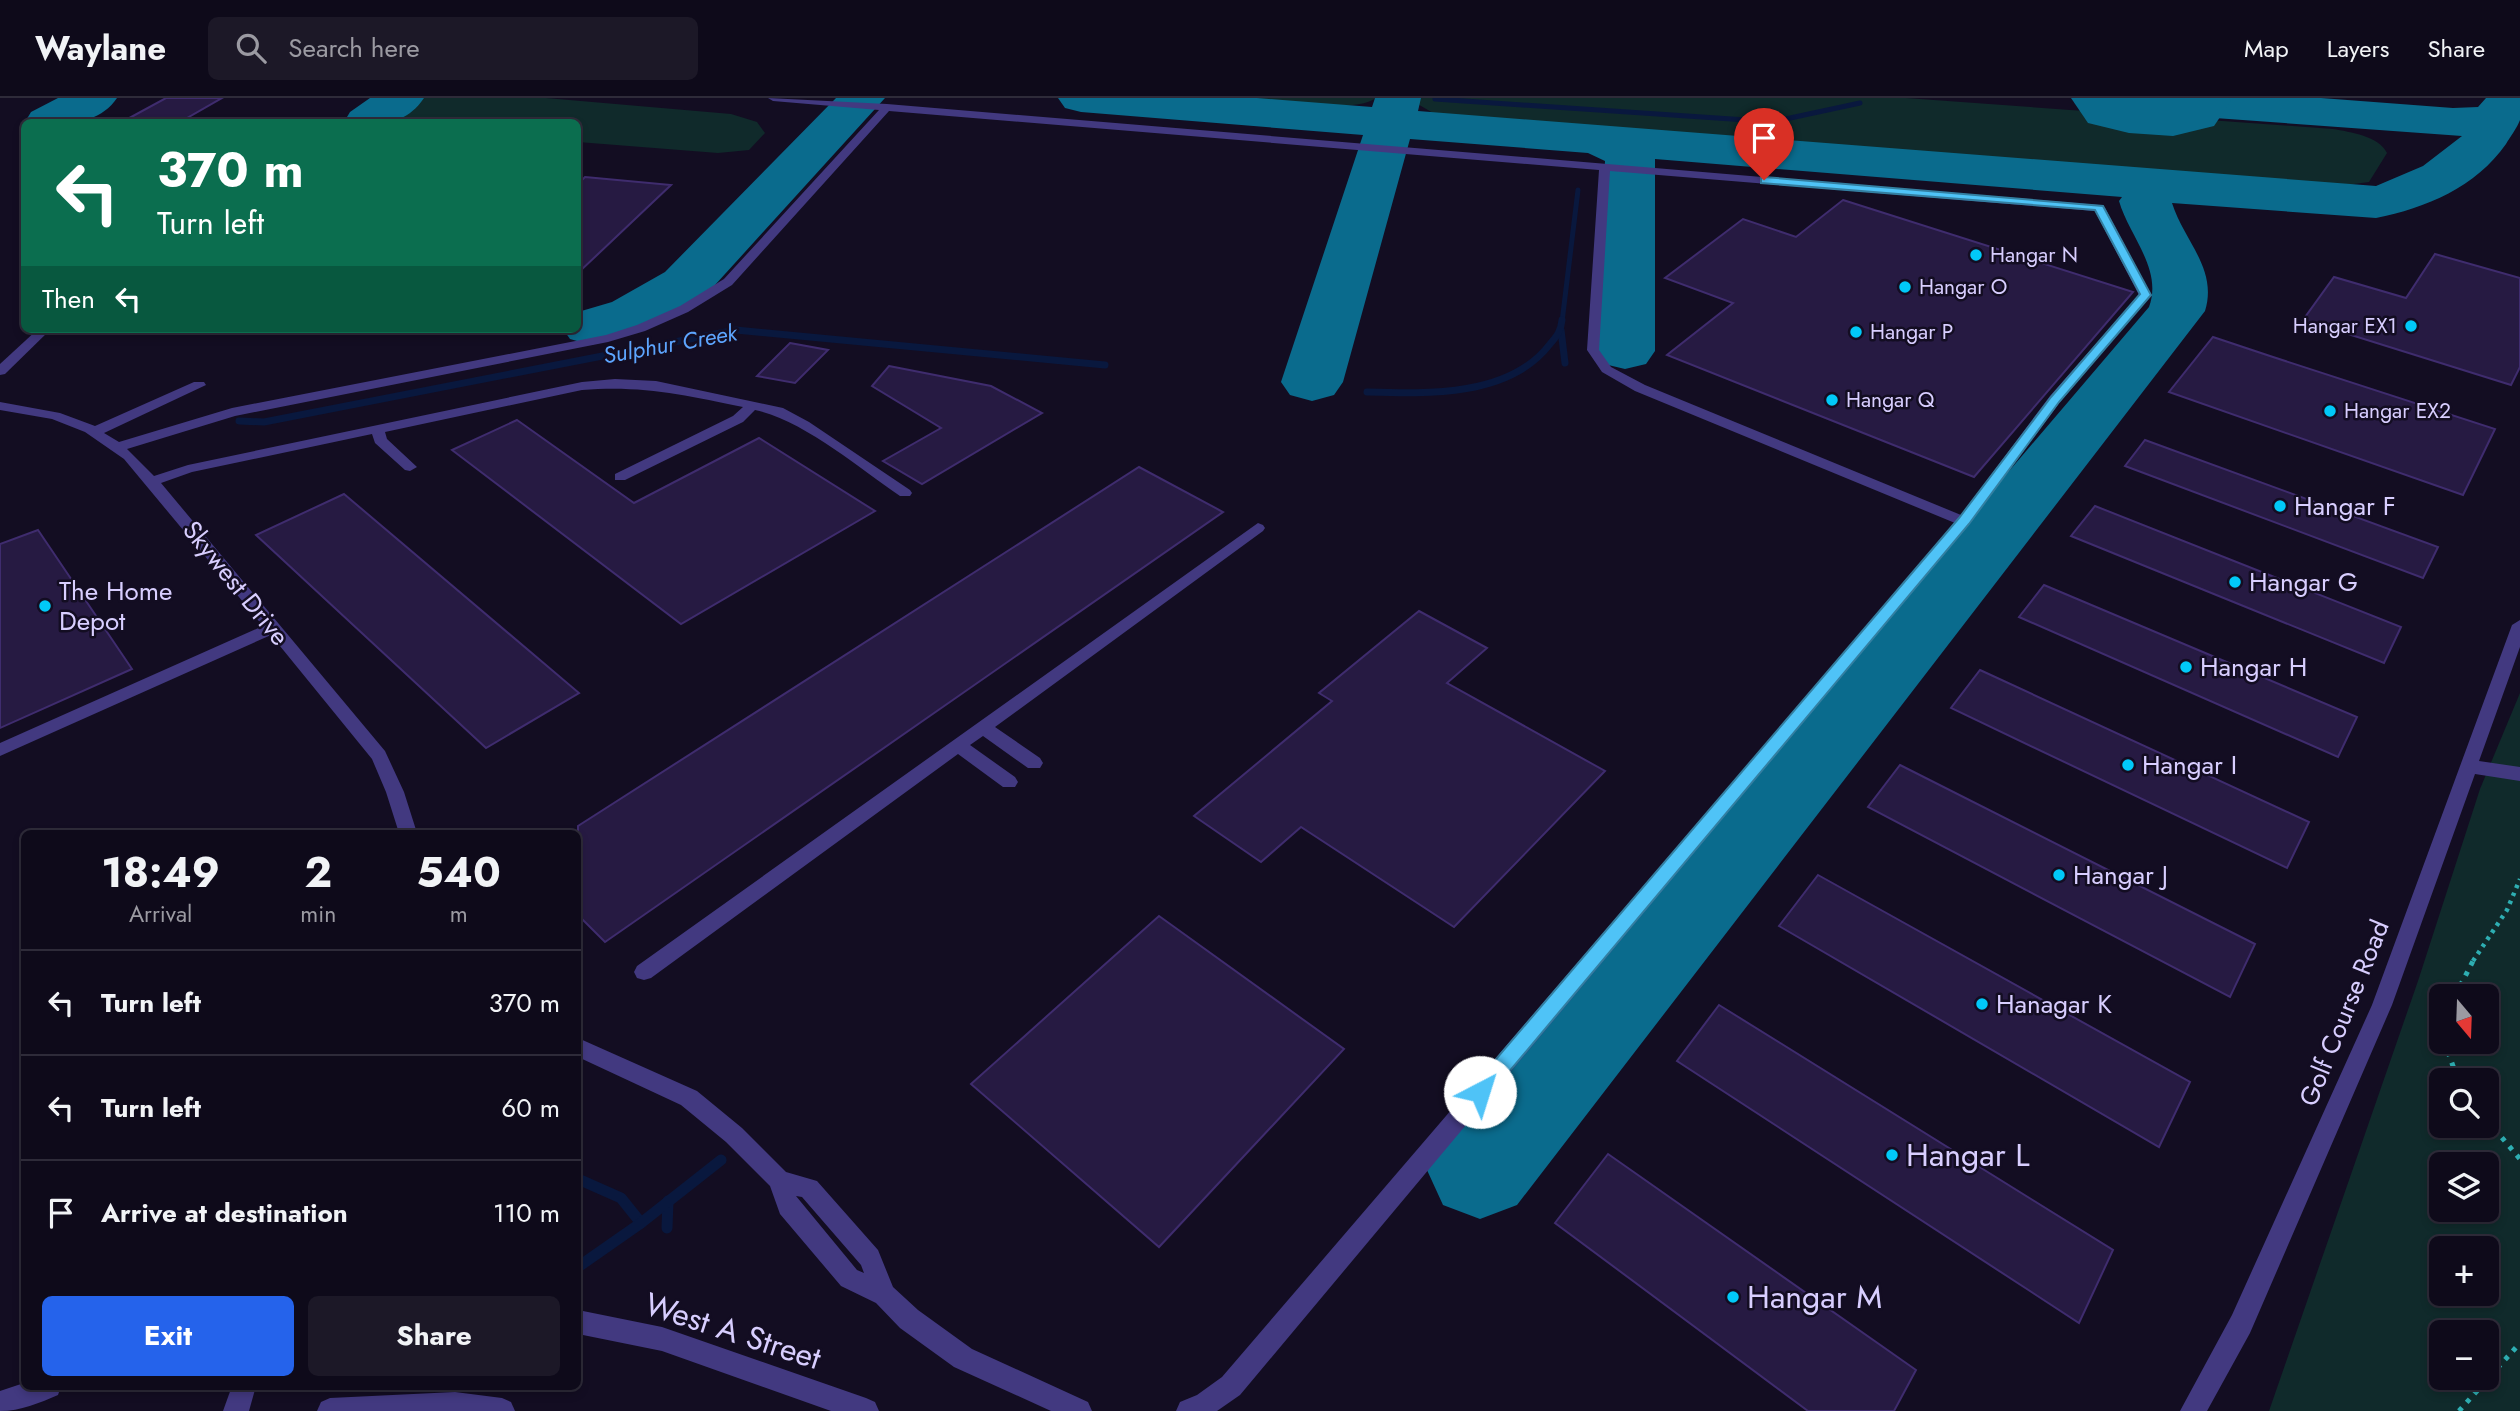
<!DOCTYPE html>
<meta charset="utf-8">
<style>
body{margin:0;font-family:Jost,sans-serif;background:#1c1827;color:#f1f3f6;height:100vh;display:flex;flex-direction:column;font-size:26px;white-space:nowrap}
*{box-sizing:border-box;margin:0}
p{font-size:23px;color:#9b9aa2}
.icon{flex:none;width:38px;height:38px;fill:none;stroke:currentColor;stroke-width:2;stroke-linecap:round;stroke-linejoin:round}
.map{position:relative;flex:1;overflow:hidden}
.side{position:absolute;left:21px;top:732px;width:560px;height:560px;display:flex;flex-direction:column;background:#0e0a1a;border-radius:10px;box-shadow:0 4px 10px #0003,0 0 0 2px #2e2b39}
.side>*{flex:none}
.banner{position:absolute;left:21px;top:21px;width:560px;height:214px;border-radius:10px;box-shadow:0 4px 10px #0003,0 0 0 2px #2e2b39;background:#0b6e4f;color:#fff;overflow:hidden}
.needle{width:46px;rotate:161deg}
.fabs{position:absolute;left:2429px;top:886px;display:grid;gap:14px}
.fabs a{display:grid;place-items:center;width:70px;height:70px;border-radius:10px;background:#0e0a1a;box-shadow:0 4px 10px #0003,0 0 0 2px #2e2b39;font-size:35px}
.pin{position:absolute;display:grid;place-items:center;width:60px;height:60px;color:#fff;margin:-72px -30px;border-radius:50% 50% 50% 0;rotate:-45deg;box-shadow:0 0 7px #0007}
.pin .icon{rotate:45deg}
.me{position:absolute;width:77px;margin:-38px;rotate:40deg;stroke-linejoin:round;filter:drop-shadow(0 0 5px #0008)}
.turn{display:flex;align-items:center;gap:24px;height:147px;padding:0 21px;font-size:32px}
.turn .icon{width:91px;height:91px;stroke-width:2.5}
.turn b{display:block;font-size:49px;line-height:60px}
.then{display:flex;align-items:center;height:66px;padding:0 21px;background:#0003;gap:14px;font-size:26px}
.eta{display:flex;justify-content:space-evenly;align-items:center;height:119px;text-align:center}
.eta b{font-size:42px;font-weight:700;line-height:49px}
.cta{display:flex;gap:14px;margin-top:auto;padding:14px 21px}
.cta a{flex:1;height:80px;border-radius:10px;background:#2563eb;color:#fff;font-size:28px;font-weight:700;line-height:80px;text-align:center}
.cta a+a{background:#1c1827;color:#f1f3f6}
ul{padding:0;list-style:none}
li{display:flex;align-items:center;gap:21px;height:105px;padding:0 21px;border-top:2px solid #2e2b39}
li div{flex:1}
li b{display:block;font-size:26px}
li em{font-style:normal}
header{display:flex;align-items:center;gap:42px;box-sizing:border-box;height:98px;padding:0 35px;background:#0e0a1a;border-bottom:2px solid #2e2b39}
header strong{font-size:33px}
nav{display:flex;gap:38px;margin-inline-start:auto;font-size:24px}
.search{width:490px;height:63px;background:#1c1827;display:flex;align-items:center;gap:18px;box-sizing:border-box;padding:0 24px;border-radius:10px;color:#9b9aa2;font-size:26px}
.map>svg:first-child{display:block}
.green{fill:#102a2b;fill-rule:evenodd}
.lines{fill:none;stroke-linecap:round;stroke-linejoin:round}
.stream-far2{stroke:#09183e;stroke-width:5}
.stream-far1{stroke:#09183e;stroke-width:7}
.stream{stroke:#09183e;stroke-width:11}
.taxiway{fill:#0a6b8d;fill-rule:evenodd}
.runway{fill:#0a6b8d;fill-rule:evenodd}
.building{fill:#261a42;stroke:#3f2c6e;stroke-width:2}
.path-far1{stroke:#2eaeb2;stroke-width:4.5;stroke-dasharray:3.5 5;stroke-linecap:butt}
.path{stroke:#2eaeb2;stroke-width:5;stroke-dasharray:4.5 7;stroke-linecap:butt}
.minor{fill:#423980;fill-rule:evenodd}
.route{fill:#4fc3f7;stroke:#337fa1;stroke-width:2}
.poi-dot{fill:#01c9f8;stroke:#130d22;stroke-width:2.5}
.labels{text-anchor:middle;stroke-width:5;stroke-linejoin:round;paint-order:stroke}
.far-poi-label{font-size:21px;fill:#d8ceff;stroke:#130d22;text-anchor:start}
.far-water-label{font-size:23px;font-style:italic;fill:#5da5fe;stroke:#130d22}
.poi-label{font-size:26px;fill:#d8ceff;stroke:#130d22;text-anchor:start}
.street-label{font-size:26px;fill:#d8ceff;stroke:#130d22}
.near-poi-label{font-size:32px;fill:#d8ceff;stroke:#130d22;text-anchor:start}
.near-street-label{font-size:32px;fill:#d8ceff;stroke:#130d22}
</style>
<header>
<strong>Waylane</strong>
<div class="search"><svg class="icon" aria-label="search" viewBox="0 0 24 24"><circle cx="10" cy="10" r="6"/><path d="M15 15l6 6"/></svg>Search here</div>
<nav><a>Map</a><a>Layers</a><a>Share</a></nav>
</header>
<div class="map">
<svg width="2520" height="1313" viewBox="0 0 2520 1313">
<rect width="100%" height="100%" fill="#130d22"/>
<g class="green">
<polygon points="420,0 546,0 731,16 757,24 765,35 749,52 718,55 578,44 578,24 393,24 397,16"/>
<path d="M1236 0H1376C1353 17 1266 2 1236 0Z"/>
<path d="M1416 0H1906L2333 31C2350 34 2379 38 2387 55L2369 84 2339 88 1460 19 1433 15 1416 5Z"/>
<path d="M2520 595V1313H2269L2418 883 2480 691ZM2441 898H2487V943H2441ZM2441 982H2487V1027H2441ZM2441 1066H2487V1111H2441ZM2441 1150H2487V1195H2441ZM2441 1234H2487V1279H2441Z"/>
</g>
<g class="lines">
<g class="stream-far2">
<polyline points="1435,1 1776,24"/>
<polyline points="1748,29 1860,5"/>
<polyline points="1562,224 1578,92"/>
</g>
<g class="stream-far1">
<polyline points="1561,232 1565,265"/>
<path d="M1367 294C1427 296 1510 299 1550 246 1557 238 1561 233 1562 222"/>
<polyline points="239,323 264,324 736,232 1105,267"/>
</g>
<g class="stream">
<polyline points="578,1081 621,1100 641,1125"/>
<polyline points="667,1130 668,1103"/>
<polyline points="578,1169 641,1125 721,1062"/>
</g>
<g class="taxiway">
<path d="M58 0H117C96 31 58 24 25 24L31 14Z"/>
<path d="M370 0H424C403 31 377 24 344 24L350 14Z"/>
<polygon points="836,0 885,0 705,198 654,228 591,247 570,241 563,231 578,231 578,214 612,204 665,174"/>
<path d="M1058 0H1257L1372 9 1375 0H1421L1418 13 2376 88 2423 68 2462 38 2173 17 2157 13 2150 3 2152 0H2321L2453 10 2478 9 2486 0H2520C2520 7 2520 16 2520 22 2517 30 2510 39 2506 46 2476 89 2426 110 2376 120L2172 105C2184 143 2218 171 2205 213L1517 1107 1480 1121 1443 1107 1427 1072 1443 1037 2149 209C2163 171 2129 138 2119 103L2122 99 1655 61V253L1646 266 1625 271 1604 266 1595 253 1605 63 1588 55 1410 41 1343 284 1334 297 1312 303 1290 297 1281 284 1363 37 1081 14 1065 10Z"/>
</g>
<polygon class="runway" points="2071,0 2229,0 2231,3 2214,28 2173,38 2129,35 2088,25"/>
</g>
<g class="building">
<polygon points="166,0 222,0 180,24 122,24"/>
<polygon points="585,79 671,87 578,175 578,86"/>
<polygon points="1843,102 2133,194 1974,379 1667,257 1733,205 1665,180 1743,121 1796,139"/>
<polygon points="2435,156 2520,180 2520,269 2511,287 2303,222 2334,179 2406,200"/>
<polygon points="2213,239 2270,258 2495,331 2463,397 2169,294"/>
<polygon points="790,245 828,252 795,285 757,278"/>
<polygon points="889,268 991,288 1042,315 922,386 883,363 941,330 872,288"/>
<polygon points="517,322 634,405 759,340 875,413 681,526 452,352"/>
<polygon points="2145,342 2438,449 2423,480 2125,368"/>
<polygon points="1139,369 1223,414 605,844 578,817 578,728"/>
<polygon points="344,396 579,595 486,650 256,437"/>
<polygon points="2095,408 2401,529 2384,565 2071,438"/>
<polygon points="38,432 132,571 0,630 0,446"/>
<polygon points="2044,487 2357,619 2338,659 2019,519"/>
<polygon points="1419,513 1487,550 1447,585 1605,673 1454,829 1301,729 1261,764 1194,718 1332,603 1319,595"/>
<polygon points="1980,572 2309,724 2287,770 1951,610"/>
<polygon points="1900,667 2255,846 2230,899 1868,709"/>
<polygon points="1818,777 2190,984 2159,1049 1779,828"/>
<polygon points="1159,818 1344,951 1159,1149 971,986"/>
<polygon points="1719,907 2113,1152 2079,1225 1677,963"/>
<polygon points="1608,1056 1916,1272 1894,1313 1808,1313 1555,1125"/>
</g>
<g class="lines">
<polyline class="path-far1" points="2473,863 2507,812 2520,781"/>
<g class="path">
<polyline points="2455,898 2474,861"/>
<polyline points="2444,943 2458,982"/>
<polyline points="2487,1022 2520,1061"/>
<polyline points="2459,1313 2520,1245"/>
</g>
<g class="minor">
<path d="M768 0 887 6 2099 107 2105 110 2151 197 2060 304 1969 426 1240 1297 1217 1313H1176L1180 1304 1197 1297 1222 1279 1955 425 1635 293 1602 274 1587 252 1599 72 889 13 732 187 688 214 645 233 608 244 235 318 127 351 154 378 188 367 582 284 615 281 656 283 783 310 809 324 910 392 912 395 910 398H900C859 370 803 322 755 312L743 324 625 382H615V376L733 318 743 309C685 297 642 287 582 292L385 334 387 341 417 369 410 373 405 372 375 345 372 336 192 374 161 385 385 653 404 694 417 735H399L386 694 372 661 271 537 0 658V645L263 528 124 361 85 334 52 321 0 312V304L60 315 95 328 194 284H204L206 287 104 335 119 344 232 310 606 237 637 227 680 208 724 181 879 12 773 3ZM1610 73 2095 113 2139 197 2050 298 1961 417 1645 287 1611 269 1599 252Z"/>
<polygon points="38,231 51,231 5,276 0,277 0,266"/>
<polygon points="1258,425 1263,427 1265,430 1263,433 995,629 1040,660 1043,665 1040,670 1028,670 983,638 970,647 1015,679 1018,684 1015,689 1003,689 958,656 651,880 644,882 637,880 634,874 637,868"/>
<polygon points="2520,522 2520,549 2479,663 2520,669 2520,683 2475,676 2392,907 2250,1235 2207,1313 2180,1313 2232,1217 2372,907 2512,527"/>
<path d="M578 940 697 993 742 1030 786 1074 817 1083 878 1152 893 1189 918 1212 972 1251 1088 1304 1092 1313H1051L954 1269 900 1230 876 1205 841 1188 780 1116 770 1088 726 1044 681 1007 578 959ZM796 1098 802 1099 861 1167 864 1175 857 1172Z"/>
<polygon points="578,1212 662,1229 866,1300 875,1304 879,1313 831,1313 662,1253 578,1236"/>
<path d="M24 1285V1288H61L58 1297C39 1305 21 1313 0 1313V1293Z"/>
<polygon points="232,1288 256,1288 249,1313 223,1313"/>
<polygon points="455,1294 502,1300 511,1304 515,1313 317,1313 321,1304 330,1300"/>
</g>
</g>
<polygon class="route" points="1764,79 2103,108 2151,197 2059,304 1969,426 1487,1000 1480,1003 1473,1000 1470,994 1473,988 1959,420 2051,299 2140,196 2095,112 1761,85 1761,80"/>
<g class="poi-dot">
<circle cx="1976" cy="157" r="7"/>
<circle cx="1905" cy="189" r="7"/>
<circle cx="2411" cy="228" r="7"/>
<circle cx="1856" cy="234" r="7"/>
<circle cx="1832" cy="302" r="7"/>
<circle cx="2330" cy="313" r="7"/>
<circle cx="2280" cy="408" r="7"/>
<circle cx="2235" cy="484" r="7"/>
<circle cx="45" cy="508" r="7"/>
<circle cx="2186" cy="569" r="7"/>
<circle cx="2128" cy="667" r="7"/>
<circle cx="2059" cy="777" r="7"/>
<circle cx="1982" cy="906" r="7"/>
<circle cx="1892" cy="1057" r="7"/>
<circle cx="1733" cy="1199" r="7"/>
</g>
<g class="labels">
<g class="far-poi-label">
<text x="1990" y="164">Hangar N</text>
<text x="1919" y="196">Hangar O</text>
<text x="2397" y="235" text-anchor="end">Hangar EX1</text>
<text x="1870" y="241">Hangar P</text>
<text x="1846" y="309">Hangar Q</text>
<text x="2344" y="320">Hangar EX2</text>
</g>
<g class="far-water-label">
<text transform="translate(670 246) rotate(-10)" y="8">Sulphur Creek</text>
</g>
<g class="poi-label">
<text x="2294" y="417">Hangar F</text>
<text x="2249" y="493">Hangar G</text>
<text x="59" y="502">The Home<tspan x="59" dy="30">Depot</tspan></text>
<text x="2200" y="578">Hangar H</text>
<text x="2142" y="676">Hangar I</text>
<text x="2073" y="786">Hangar J</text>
<text x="1996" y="915">Hanagar K</text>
</g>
<g class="street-label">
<text transform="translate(236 485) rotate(51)" y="9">Skywest Drive</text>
<text transform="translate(2344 915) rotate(-68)" y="9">Golf Course Road</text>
</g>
<g class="near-poi-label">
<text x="1906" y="1068">Hangar L</text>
<text x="1747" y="1210">Hangar M</text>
</g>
<g class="near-street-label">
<text transform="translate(733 1233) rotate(18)" y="11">West A Street</text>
</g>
</g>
</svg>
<div class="fabs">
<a><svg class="needle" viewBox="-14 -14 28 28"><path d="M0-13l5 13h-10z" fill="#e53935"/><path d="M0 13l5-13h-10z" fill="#9b9aa2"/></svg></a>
<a><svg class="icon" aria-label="search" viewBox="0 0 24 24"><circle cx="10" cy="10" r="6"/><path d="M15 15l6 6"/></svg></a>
<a><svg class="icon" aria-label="layers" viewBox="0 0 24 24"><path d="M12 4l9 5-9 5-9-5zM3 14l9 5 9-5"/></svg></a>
<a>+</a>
<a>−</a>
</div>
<div class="pin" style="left:1764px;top:82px;background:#d93025"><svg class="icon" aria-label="arrive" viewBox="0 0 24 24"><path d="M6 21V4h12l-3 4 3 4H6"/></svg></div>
<svg class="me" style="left:1480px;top:994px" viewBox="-20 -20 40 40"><circle r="19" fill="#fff"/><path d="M0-13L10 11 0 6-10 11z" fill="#4fc3f7"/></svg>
<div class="banner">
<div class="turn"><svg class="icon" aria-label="left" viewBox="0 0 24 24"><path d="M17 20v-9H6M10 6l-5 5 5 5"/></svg><div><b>370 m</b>Turn left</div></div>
<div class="then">Then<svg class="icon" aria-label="left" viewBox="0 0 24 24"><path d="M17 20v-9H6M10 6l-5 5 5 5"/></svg></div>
</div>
<section class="side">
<div class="eta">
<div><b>18:49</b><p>Arrival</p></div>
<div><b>2</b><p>min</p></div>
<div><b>540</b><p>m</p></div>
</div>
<ul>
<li><svg class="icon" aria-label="left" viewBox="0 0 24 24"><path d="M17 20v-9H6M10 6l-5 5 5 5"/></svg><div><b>Turn left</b></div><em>370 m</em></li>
<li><svg class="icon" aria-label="left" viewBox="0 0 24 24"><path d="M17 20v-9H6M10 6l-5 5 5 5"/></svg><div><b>Turn left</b></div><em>60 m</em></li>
<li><svg class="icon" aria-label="arrive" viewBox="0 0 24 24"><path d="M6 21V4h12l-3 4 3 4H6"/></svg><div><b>Arrive at destination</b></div><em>110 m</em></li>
</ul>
<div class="cta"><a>Exit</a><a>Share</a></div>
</section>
</div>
